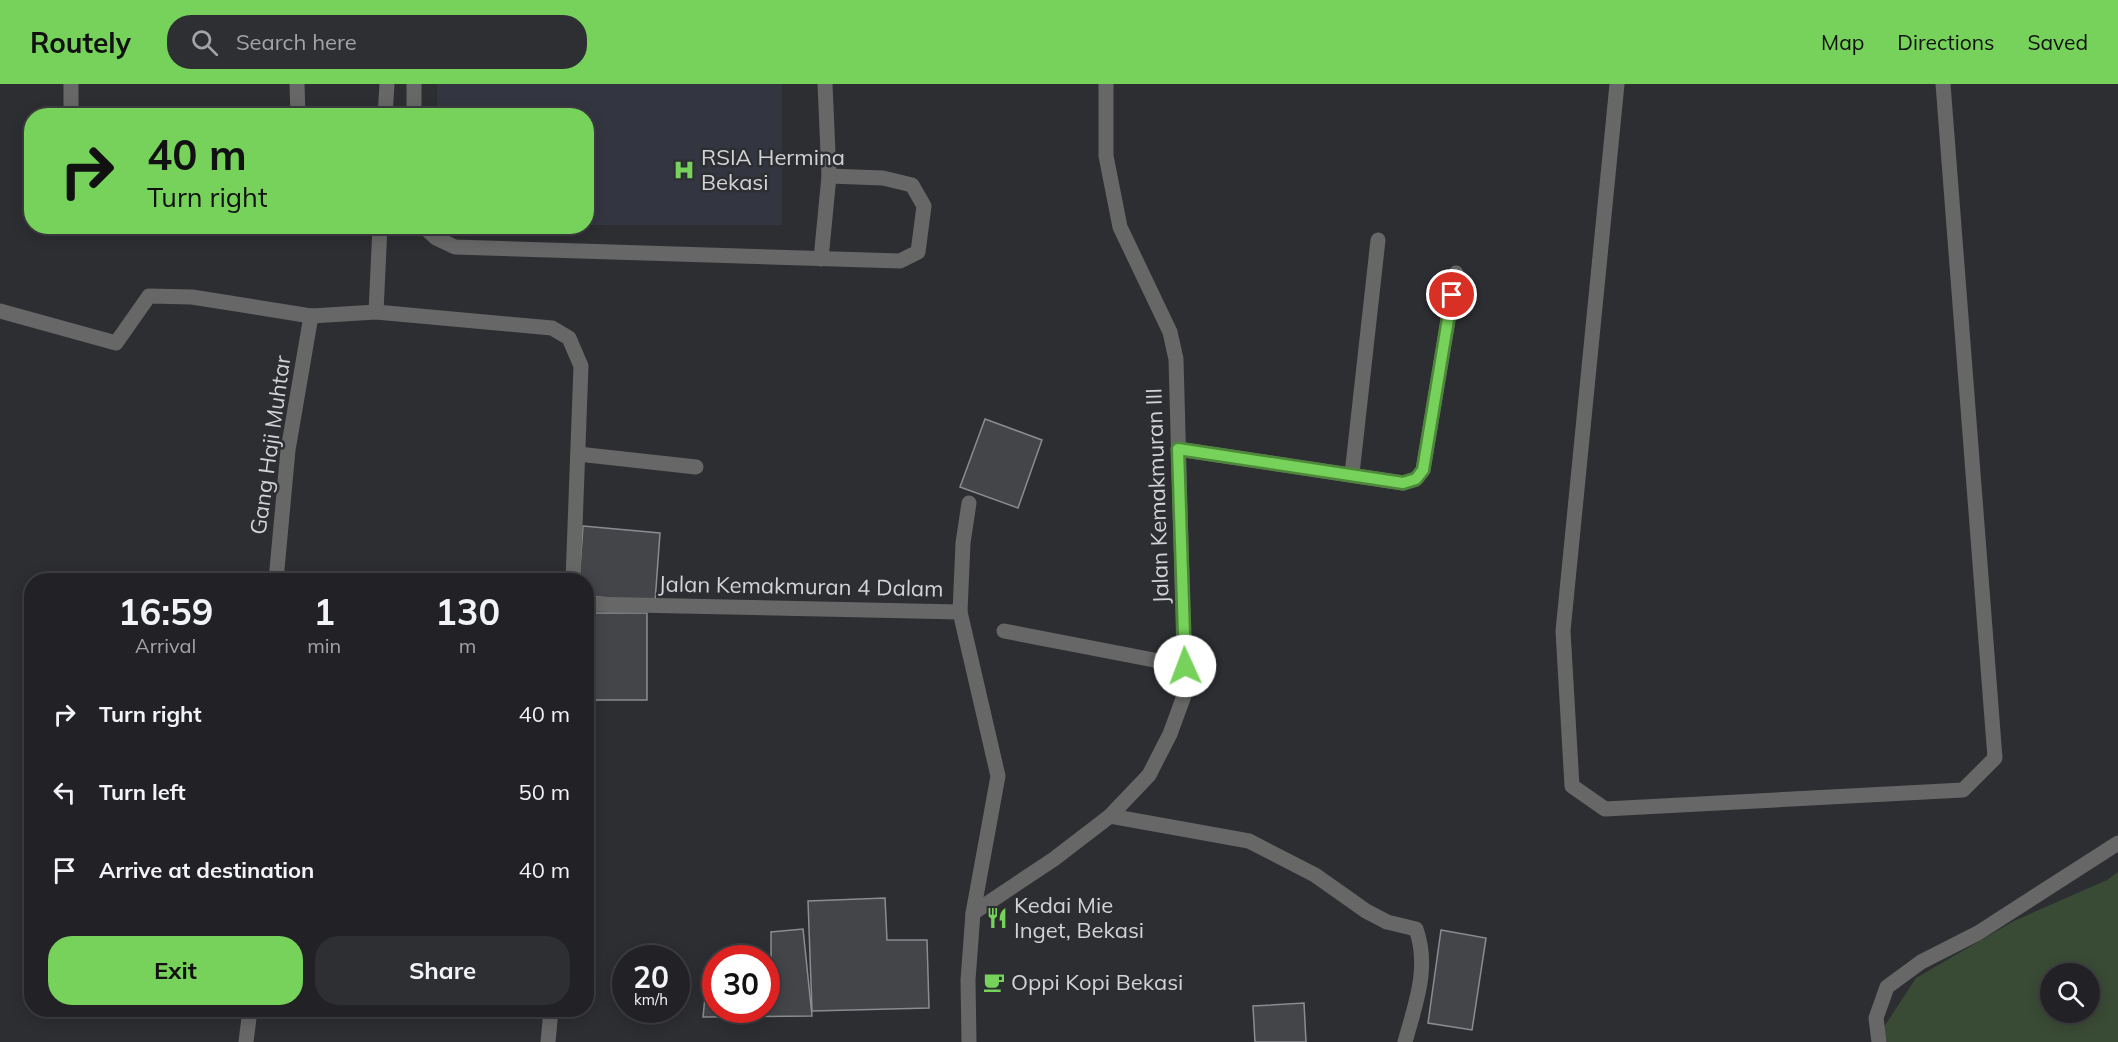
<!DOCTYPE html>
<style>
body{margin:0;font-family:Mulish,sans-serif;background:#2e2f32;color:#f1f3f6;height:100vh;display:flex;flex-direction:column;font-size:22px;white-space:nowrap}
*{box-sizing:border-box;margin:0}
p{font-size:20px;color:#a2a4a7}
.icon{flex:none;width:33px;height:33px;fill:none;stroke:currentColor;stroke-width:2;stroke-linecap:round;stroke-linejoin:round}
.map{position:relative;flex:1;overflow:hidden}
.drawer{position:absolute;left:24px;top:489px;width:570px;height:444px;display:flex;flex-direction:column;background:#222226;border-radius:24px;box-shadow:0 3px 15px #0003,0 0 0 2px #3f3f43}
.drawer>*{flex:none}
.top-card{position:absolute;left:24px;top:24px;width:570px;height:126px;border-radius:24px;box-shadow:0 3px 15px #0003,0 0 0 2px #3f3f43;background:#76d25a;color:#111;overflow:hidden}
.buttons{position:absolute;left:2040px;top:879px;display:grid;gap:12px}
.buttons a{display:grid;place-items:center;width:60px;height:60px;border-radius:50%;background:#222226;box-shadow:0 3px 15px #0003,0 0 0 2px #3f3f43;font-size:30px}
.speed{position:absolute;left:612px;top:861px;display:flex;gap:12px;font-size:30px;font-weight:700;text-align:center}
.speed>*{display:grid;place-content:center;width:78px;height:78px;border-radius:50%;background:#222226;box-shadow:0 3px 15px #0003,0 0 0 2px #3f3f43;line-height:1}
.speed small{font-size:15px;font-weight:400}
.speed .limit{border:9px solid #d22;background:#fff;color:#111}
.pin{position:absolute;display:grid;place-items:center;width:51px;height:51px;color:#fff;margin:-26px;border:3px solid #fff;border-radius:50%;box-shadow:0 2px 6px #0007}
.me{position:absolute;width:66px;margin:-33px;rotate:358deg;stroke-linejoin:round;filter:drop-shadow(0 0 4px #0008)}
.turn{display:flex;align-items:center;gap:21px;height:126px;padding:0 24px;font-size:27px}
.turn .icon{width:78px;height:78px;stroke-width:2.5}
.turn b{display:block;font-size:42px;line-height:51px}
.eta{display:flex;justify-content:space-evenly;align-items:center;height:102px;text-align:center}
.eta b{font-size:36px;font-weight:700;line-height:42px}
.action{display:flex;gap:12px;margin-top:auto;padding:12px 24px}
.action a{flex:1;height:69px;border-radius:24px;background:#76d25a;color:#111;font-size:24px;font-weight:700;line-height:69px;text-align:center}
.action a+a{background:#2e2f32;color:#f1f3f6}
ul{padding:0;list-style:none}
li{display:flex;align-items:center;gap:18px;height:78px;padding:0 24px}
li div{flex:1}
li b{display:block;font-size:22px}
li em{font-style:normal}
header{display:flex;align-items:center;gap:36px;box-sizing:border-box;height:84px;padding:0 30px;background:#76d25a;color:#111}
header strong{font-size:28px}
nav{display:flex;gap:33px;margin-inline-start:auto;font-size:21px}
.search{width:420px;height:54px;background:#2e2f32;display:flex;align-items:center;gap:15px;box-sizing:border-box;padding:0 21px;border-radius:24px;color:#a2a4a7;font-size:22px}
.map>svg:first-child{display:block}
.built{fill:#333640}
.green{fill:#3a4b35;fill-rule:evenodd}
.building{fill:#444549;stroke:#8b8c91;stroke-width:1.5}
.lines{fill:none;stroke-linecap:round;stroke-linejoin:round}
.minor{stroke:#666766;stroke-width:15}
.route-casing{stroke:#4d883a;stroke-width:15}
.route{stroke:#76d25a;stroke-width:10}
.labels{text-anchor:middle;stroke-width:5;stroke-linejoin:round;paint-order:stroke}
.poi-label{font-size:22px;fill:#d2d3d5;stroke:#2d2e32;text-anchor:start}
.street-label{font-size:22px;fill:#d2d3d5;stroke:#2d2e32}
</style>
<header>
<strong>Routely</strong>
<div class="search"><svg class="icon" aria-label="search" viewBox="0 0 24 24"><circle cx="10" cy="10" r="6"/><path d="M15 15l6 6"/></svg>Search here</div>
<nav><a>Map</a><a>Directions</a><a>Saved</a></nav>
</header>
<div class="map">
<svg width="2118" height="958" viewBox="0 0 2118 958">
<rect width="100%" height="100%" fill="#2d2e32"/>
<polygon class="built" points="437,0 782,0 782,141 587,141 586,32 437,31"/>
<path class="green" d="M2118 788V958H1887L1884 943 1916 894 2014 837 2107 796ZM2050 890H2090V928H2050Z"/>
<g class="building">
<polygon points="985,335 1042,356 1018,424 960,403"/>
<polygon points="583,442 660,449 655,518 586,512 586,496 579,496"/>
<rect x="590" y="529" width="57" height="87"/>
<polygon points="885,814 887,856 927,856 929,924 812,927 808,817"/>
<polygon points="803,845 812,932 703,933 708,884 716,884 716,926 766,926 766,888 771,888 771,848"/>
<polygon points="1441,846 1486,854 1472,946 1428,939"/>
<polygon points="1304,919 1306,958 1255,958 1253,922"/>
</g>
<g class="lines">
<g class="minor">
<polyline points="71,0 71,32"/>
<polyline points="297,0 298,32"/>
<polyline points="1617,0 1563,547 1572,702 1605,725 1963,706 1995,674 1943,0"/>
<polyline points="385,32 387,0"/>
<polyline points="414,32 414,0"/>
<polyline points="380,142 376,228 552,244 569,254 581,282 573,496"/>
<polyline points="423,142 436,154 455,163 900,177 918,168 924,122 912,101 883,94 829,92"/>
<polyline points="821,175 829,92 825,0"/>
<polyline points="0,227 116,259 149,212 192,213 311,232 376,228"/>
<polyline points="1178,365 1403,399 1416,395 1423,386 1456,189"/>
<polyline points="578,370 696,383"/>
<polyline points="1352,390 1378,156"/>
<polyline points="276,496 288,366 311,232"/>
<polyline points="586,520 960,528 998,692 973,829"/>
<polyline points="960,528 963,459 969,419"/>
<polyline points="1004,547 1185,582"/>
<path d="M1110 732 1249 757 1315 791 1366 827 1387 838 1416 845C1430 884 1415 921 1405 958"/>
<polyline points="246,958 250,926"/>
<polyline points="548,958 551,926"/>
<polyline points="969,958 968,896 973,829 1054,775 1110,732 1149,691 1170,650 1185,609 1176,275 1170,248 1120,143 1106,72 1106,0"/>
<polyline points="1879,958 1876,934 1887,903 1921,878 1978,849 2118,759"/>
</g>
</g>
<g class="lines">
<defs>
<polyline id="route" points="1185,582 1178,365 1403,399 1416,395 1423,386 1452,211"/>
</defs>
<use href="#route" class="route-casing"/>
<use href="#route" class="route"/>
</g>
<defs>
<symbol id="hospital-bare" viewBox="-9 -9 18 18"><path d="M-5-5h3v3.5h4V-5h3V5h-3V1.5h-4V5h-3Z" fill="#76d25a" stroke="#2d2e32" stroke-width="2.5" paint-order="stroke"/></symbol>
<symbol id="restaurant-bare" viewBox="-9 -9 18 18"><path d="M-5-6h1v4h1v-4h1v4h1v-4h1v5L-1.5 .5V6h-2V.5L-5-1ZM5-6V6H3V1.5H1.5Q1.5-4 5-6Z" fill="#76d25a" stroke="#2d2e32" stroke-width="2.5" paint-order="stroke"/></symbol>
<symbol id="cafe-bare" viewBox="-9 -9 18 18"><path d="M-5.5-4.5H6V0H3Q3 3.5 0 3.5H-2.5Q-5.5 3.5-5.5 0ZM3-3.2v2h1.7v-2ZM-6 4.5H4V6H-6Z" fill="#76d25a" stroke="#2d2e32" stroke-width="2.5" paint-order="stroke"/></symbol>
</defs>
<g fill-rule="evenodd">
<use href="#hospital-bare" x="669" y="71" width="30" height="30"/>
<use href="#restaurant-bare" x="982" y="819" width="30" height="30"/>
<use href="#cafe-bare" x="979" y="883" width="30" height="30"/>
</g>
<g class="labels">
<g class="poi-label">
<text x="701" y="81">RSIA Hermina<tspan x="701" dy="25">Bekasi</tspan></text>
<text x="1014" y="829">Kedai Mie<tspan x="1014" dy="25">Inget, Bekasi</tspan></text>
<text x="1011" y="906">Oppi Kopi Bekasi</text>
</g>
<g class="street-label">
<text transform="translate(270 361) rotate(-82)" y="8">Gang Haji Muhtar</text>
<text transform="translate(1157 412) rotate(-92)" y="8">Jalan Kemakmuran III</text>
<text transform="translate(801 502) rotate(1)" y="8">Jalan Kemakmuran 4 Dalam</text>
</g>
</g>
</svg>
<div class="buttons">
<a><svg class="icon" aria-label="search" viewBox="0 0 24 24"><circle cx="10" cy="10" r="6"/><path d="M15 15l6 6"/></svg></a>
</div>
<div class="speed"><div>20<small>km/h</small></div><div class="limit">30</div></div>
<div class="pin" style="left:1452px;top:211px;background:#d93025"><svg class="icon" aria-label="arrive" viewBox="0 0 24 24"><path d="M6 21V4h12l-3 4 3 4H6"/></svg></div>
<svg class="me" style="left:1185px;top:582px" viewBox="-20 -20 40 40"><circle r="19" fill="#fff"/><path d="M0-13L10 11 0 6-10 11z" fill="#76d25a"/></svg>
<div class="top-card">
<div class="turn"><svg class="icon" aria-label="right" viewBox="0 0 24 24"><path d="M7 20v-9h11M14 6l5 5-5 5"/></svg><div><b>40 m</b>Turn right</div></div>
</div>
<section class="drawer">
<div class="eta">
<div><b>16:59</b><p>Arrival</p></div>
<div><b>1</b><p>min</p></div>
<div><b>130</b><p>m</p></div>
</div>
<ul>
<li><svg class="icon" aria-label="right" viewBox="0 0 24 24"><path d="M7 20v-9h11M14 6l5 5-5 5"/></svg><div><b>Turn right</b></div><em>40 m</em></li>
<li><svg class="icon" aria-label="left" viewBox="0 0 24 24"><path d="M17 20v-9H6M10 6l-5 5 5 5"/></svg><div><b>Turn left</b></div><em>50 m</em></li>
<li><svg class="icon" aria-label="arrive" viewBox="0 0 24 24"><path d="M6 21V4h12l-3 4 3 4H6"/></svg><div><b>Arrive at destination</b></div><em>40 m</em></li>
</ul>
<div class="action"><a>Exit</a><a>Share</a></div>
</section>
</div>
